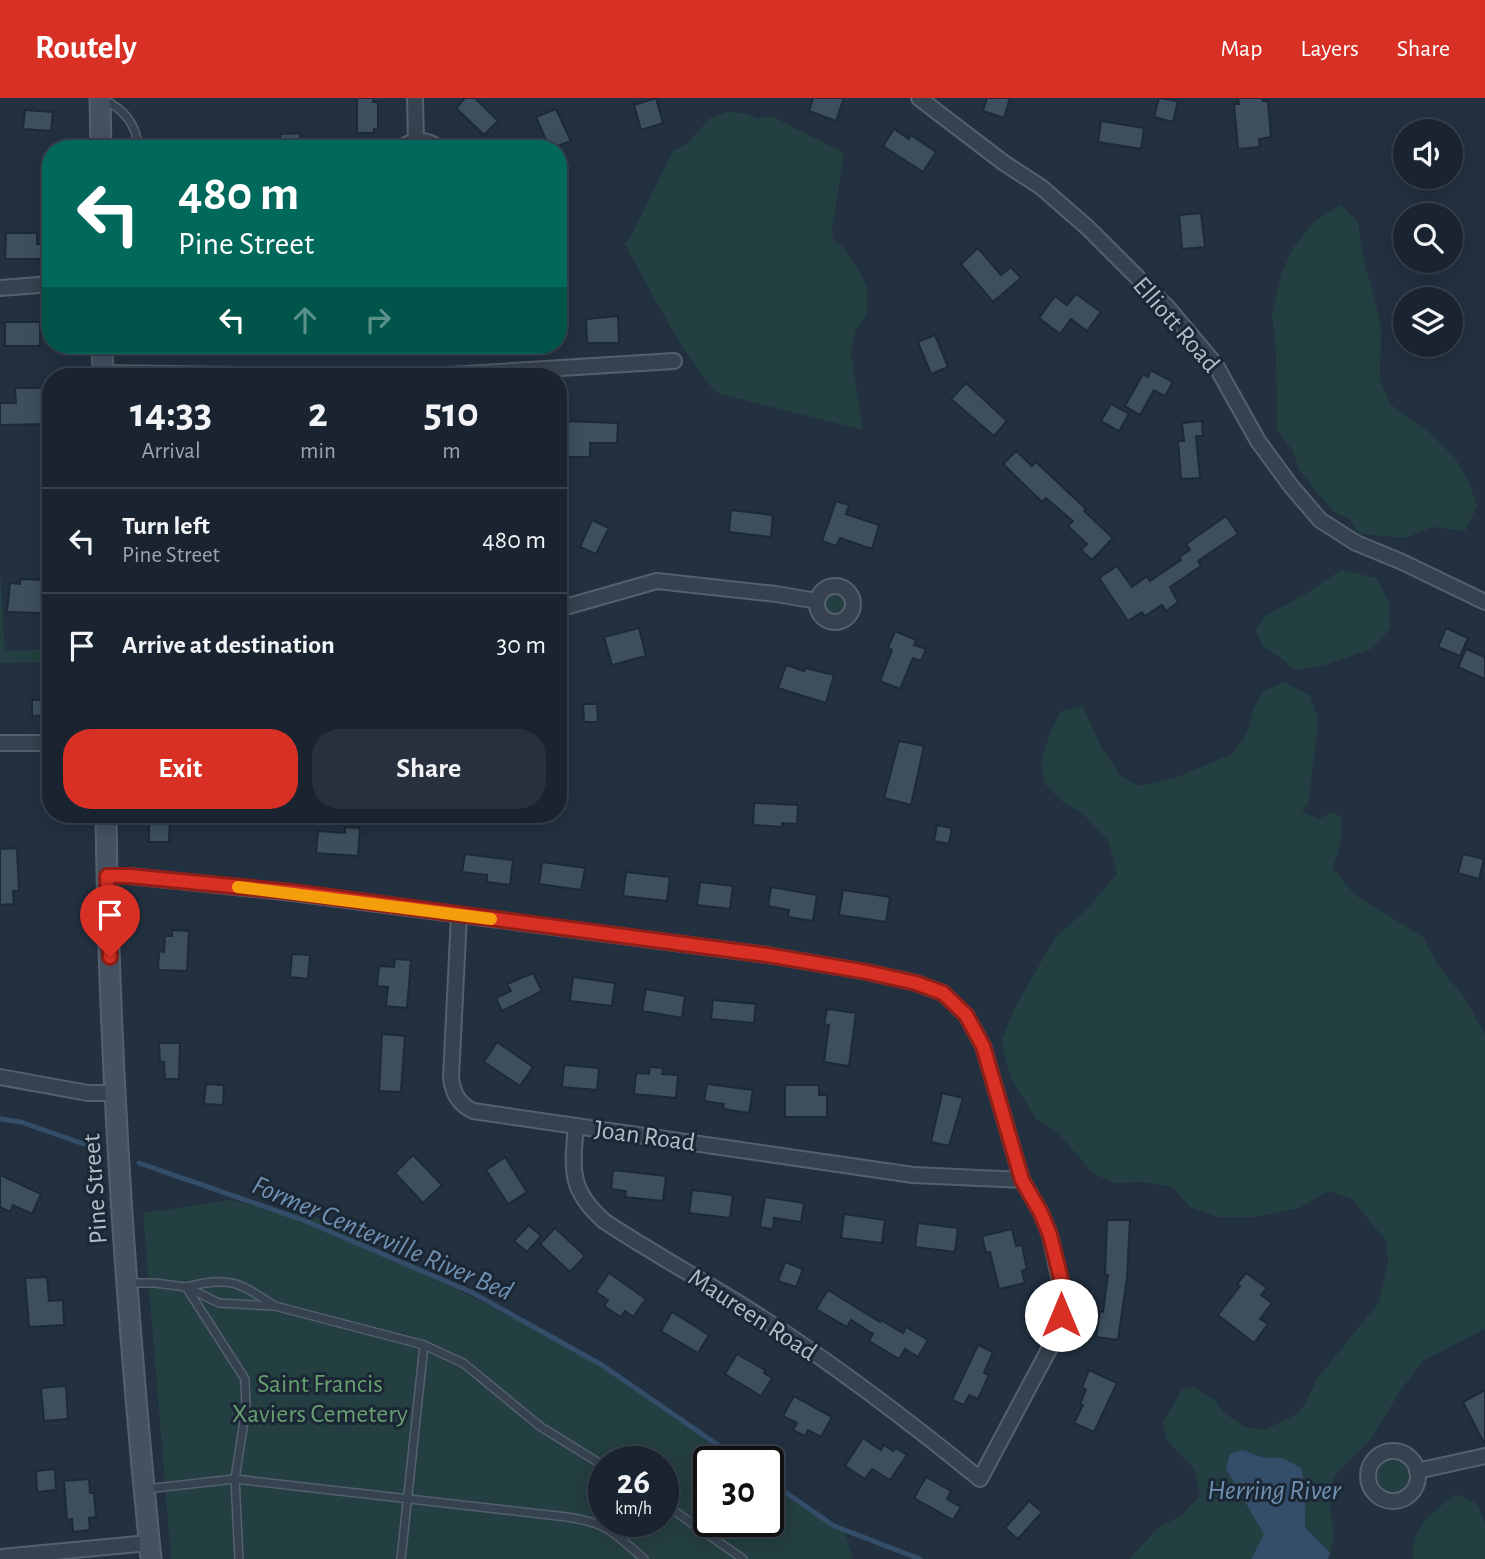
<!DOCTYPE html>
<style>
body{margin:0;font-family:"Alegreya Sans",sans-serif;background:#27303c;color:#f1f3f6;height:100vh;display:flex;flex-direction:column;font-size:26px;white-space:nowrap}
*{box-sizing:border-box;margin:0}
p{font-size:23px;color:#9fa4ab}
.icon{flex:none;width:38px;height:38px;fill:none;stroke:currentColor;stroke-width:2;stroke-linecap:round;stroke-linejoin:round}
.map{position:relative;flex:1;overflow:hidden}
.panel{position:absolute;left:42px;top:270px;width:525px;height:455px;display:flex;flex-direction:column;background:#1a2430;border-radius:28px;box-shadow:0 4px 18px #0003,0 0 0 2px #38414c}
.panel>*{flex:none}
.banner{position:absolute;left:42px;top:42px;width:525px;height:214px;border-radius:28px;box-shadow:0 4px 18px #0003,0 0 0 2px #38414c;background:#00695c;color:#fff;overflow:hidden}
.tools{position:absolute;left:1393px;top:21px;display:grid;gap:14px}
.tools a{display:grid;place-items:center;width:70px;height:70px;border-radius:50%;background:#1a2430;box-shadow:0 4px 18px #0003,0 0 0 2px #38414c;font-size:35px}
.speed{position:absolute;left:588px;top:1348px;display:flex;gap:14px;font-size:35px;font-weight:700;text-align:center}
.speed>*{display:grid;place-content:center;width:91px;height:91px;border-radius:50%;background:#1a2430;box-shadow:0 4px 18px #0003,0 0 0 2px #38414c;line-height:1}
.speed small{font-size:18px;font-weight:400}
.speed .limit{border:4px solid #111;border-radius:10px;background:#fff;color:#111}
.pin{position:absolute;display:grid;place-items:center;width:60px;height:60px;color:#fff;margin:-72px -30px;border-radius:50% 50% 50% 0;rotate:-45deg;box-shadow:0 0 7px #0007}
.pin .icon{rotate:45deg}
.me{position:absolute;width:77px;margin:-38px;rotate:0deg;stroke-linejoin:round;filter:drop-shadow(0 0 5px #0008)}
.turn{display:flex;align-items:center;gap:24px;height:147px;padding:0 21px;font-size:32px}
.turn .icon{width:91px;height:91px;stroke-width:2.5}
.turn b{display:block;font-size:49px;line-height:60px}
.lanes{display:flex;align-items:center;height:66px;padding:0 21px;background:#0003;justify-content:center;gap:35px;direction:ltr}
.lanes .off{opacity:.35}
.eta{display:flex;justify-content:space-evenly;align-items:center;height:119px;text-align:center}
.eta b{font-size:42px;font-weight:600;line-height:49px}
.button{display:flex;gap:14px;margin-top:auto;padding:14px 21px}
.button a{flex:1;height:80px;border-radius:28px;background:#d93025;color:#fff;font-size:28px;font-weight:600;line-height:80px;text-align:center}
.button a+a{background:#27303c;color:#f1f3f6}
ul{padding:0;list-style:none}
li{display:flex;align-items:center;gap:21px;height:105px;padding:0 21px;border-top:2px solid #38414c}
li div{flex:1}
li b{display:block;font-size:26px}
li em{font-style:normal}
header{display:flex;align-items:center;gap:42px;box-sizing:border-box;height:98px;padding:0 35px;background:#d93025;color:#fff}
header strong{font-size:33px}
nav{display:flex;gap:38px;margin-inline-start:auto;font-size:24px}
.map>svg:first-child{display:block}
.green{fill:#243f41;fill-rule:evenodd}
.water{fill:#344d69}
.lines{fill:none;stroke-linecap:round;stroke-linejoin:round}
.stream{stroke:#344d69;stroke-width:5}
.building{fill:#3d4f5f;stroke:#1d2936;stroke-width:2}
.lane-casing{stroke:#54606d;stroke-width:10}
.street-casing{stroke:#54606d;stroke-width:18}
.secondary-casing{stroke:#54606d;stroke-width:23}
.lane{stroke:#36424f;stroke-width:7}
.street{stroke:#36424f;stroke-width:14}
.secondary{stroke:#445163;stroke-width:19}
.route-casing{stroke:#8d1f18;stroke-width:18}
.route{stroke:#d93025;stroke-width:12}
.slow{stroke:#f59e0b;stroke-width:12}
.labels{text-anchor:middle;stroke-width:6;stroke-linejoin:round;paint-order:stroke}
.street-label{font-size:26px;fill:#b2bdca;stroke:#1b2734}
.park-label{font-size:26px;fill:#679e70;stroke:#1b2734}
.water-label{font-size:28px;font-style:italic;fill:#7090b1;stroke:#1b2734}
</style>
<header>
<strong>Routely</strong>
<nav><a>Map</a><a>Layers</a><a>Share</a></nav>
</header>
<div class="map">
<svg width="1485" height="1461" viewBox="0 0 1485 1461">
<rect width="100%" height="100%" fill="#223040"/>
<g class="green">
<path d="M726 14 745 15 758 21 771 18 844 55 832 133 834 143 844 150 859 173 867 189V217L856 232 851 254 863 332 717 295C681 256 651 192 624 145L628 144 673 53 688 45 709 21Z"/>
<polygon points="1341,107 1358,124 1362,153 1381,227 1380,282 1390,306 1429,334 1455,360 1470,387 1477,408 1465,433 1432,429 1406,440 1359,436 1351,422 1334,414 1313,390 1300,373 1293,353 1277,332 1276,254 1272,216 1282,175 1293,150 1316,122"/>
<polygon points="0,472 5,553 51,551 51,564 0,565"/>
<polygon points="1341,472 1376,480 1389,504 1391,530 1371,551 1325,567 1294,572 1280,559 1264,550 1255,532 1266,517 1304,497"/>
<circle cx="835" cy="505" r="12"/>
<polygon points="1284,584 1310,597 1318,622 1309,703 1302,713 1318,721 1333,714 1342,720 1341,744 1333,770 1355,797 1423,839 1437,866 1464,899 1485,936 1485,1231 1423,1263 1400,1293 1372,1340 1336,1376 1328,1396 1334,1436 1330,1455 1305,1429 1306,1395 1282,1360 1261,1359 1242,1352 1226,1371 1265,1436 1251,1461 1129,1461 1159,1429 1182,1417 1200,1398 1195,1372 1167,1342 1163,1324 1182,1292 1193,1289 1215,1302 1224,1315 1245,1329 1264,1332 1297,1316 1305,1306 1317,1281 1379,1204 1388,1164 1386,1143 1352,1101 1328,1093 1299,1110 1255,1119 1217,1119 1190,1109 1172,1089 1142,1084 1114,1085 1093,1075 1057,1034 1036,1021 1011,981 1001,944 1014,911 1054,841 1087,811 1117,776 1109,744 1084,717 1063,704 1045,686 1041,666 1049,638 1060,614 1082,608 1102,650 1120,677 1139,688 1175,680 1232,656 1247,635 1254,609 1264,593"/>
<path d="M230 1102 320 1120 584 1257 741 1363H709V1423H768V1381L844 1433 853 1461H171L143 1115ZM604 1363H663V1423H604Z"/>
<circle cx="1393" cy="1378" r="16"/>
<path d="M1456 1396 1477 1406 1485 1425V1461H1413C1410 1427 1433 1415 1456 1396Z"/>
</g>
<polygon class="water" points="1243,1352 1261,1359 1282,1360 1301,1370 1306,1395 1305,1429 1330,1455 1328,1461 1251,1461 1264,1436 1226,1371 1230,1356"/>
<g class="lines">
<g class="stream">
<polyline points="0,1021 21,1024 98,1051"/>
<polyline points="139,1065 303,1122 471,1194 602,1267 741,1363"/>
<polyline points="768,1382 834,1428 920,1461"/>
</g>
</g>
<g class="building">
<polygon points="357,0 373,0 373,4 378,4 378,32 374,31 374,35 357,35"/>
<polygon points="465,0 475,0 498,23 484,37 456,10"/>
<polygon points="656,0 663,25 641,32 634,7"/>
<polygon points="813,0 844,0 836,23 809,13"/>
<polygon points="987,0 1010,0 1004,20 983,13"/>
<polygon points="1159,0 1178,3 1173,24 1154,19"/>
<polygon points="1238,0 1262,0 1263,3 1268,3 1271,39 1259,41 1260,49 1238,51 1234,6 1239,6"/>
<polygon points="556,11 571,43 550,51 536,19"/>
<polygon points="25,12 53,14 51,33 23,31"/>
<polygon points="1101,23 1144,30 1141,51 1098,44"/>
<polygon points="894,31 909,41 911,37 936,54 923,74 883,48"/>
<polygon points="300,35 301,51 281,51 280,36"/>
<polygon points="1201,115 1205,149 1182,151 1179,117"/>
<polygon points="6,135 37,135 37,146 41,146 41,161 5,161"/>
<polygon points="978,150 1001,177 1011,169 1021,180 993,204 961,166"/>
<polygon points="1076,196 1101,214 1087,233 1071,221 1060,236 1039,220 1055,198 1067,207"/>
<polygon points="618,218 619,245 587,245 586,221"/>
<rect x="5" y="224" width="35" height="24"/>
<polygon points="935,237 948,269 931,276 918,244"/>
<polygon points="1151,272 1173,284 1165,298 1154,292 1140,317 1125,308 1143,276 1148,279"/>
<polygon points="966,285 1007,323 994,338 951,301"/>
<polygon points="15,290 51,290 51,326 0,327 0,305 16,305"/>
<polygon points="1111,306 1129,316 1119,333 1101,323"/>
<polygon points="565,323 618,325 617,345 590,345 590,359 564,359"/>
<polygon points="1202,323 1203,338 1196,338 1200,380 1181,381 1178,343 1184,343 1182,325"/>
<polygon points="1016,353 1032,368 1036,364 1086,411 1084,413 1113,440 1092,462 1081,452 1087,446 1068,428 1073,423 1046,400 1042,404 1003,366"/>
<polygon points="836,403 849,407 846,416 879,427 872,451 840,440 836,448 822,443"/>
<polygon points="731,412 773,417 771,439 729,434"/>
<polygon points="1226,418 1238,436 1198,463 1201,468 1170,489 1178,504 1166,513 1162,507 1145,518 1142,514 1128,523 1099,480 1117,468 1132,489 1147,478 1150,483 1181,462 1179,459 1190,452 1186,446"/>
<polygon points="592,422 609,430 596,456 580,449"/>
<polygon points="20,481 45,482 44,515 7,514 10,485 20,486"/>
<polygon points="639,530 646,558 612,567 604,539"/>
<polygon points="1446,530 1468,540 1460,558 1438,549"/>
<polygon points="895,533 916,542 914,547 926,551 921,563 913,560 900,591 880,583 892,552 888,550"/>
<polygon points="1466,551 1485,559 1485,581 1458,569"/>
<polygon points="786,567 804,573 805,570 834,577 826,605 778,590"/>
<polygon points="32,602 51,602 51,617 32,618"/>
<polygon points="583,606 597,606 598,624 584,624"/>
<polygon points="899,643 924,648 911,707 884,700"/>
<polygon points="754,705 798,707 797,726 782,725 782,729 753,727"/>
<polygon points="149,718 170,718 169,744 149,744"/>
<polygon points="937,727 952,730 949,746 934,743"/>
<polygon points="345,729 360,730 358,758 316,755 318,733 345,735"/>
<polygon points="17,750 19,793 13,793 14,806 0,807 0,751"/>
<polygon points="465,756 513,762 510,787 487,784 487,777 462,774"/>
<polygon points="1463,756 1484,761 1479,781 1458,775"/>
<polygon points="542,764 585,770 581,792 539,786"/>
<polygon points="626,774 670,779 667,803 623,798"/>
<polygon points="700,784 733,788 730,811 697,807"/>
<polygon points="771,789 817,797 813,823 788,819 789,812 768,808"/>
<polygon points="843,792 890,799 886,824 839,817"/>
<polygon points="172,832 189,833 187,873 158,872 159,853 164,854 165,838 172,838"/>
<polygon points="292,856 310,857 308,881 290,879"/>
<polygon points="395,861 411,862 407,910 386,908 388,889 377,888 379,868 394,869"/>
<polygon points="533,875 542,893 502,913 496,900 511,893 507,886"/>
<polygon points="573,879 615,885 612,908 570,903"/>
<polygon points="646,891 685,898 682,920 642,913"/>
<polygon points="713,902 756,906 754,925 711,921"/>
<polygon points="827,911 856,915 849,968 824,964 829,927 824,926"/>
<polygon points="382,936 405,938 401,994 379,993"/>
<polygon points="497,944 533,969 520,988 484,964"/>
<polygon points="159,945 180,945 179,981 165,981 164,964 160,964"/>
<polygon points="564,967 599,970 597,992 562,989"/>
<polygon points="650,969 663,970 662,976 678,977 676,1000 634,996 636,975 649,976"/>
<polygon points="206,986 224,987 223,1007 204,1006"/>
<polygon points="707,986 753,992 749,1015 723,1011 724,1006 704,1003"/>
<polygon points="785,987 819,987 819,997 827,997 827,1019 785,1019"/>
<polygon points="942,995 963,1000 949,1048 931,1044"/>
<polygon points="413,1057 442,1087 423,1105 395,1075"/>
<polygon points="505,1059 527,1094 508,1106 486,1072"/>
<polygon points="613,1072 666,1078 663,1103 625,1099 626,1093 611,1091"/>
<polygon points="0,1077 41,1096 32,1116 13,1107 10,1114 0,1109"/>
<polygon points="692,1092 733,1097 730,1120 689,1115"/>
<polygon points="765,1099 804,1105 801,1124 774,1120 773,1131 760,1129"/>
<polygon points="844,1116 885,1122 882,1145 841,1140"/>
<polygon points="1107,1122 1130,1122 1127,1180 1118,1242 1096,1239 1100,1213 1103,1214 1108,1177 1105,1177"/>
<polygon points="918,1125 958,1130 955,1154 915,1149"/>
<polygon points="529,1127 541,1138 527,1154 514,1143"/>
<polygon points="555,1130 585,1158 570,1174 540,1146"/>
<polygon points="1012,1131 1016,1148 1022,1147 1027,1171 1022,1173 1025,1185 999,1191 990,1154 986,1155 982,1138"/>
<polygon points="785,1164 803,1171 796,1189 778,1183"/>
<polygon points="609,1175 646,1201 633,1219 625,1213 621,1219 604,1208 608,1202 596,1194"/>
<polygon points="1246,1175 1267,1190 1261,1197 1272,1205 1260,1221 1268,1226 1254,1245 1218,1217 1240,1188 1237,1186"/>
<polygon points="47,1179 49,1203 63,1202 64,1227 29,1229 25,1180"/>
<polygon points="828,1192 880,1224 881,1222 903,1235 906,1229 928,1242 918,1259 905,1251 899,1261 869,1243 873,1236 851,1222 847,1229 816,1211"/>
<polygon points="672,1214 709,1237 698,1255 661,1233"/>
<polygon points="978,1247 993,1254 984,1275 989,1277 978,1301 969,1297 964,1307 952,1302"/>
<polygon points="737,1256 765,1272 764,1275 772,1280 761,1298 725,1276"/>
<polygon points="1089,1272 1117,1285 1094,1334 1074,1325 1083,1307 1080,1306 1086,1292 1082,1289"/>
<polygon points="66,1288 68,1321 44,1323 41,1290"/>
<polygon points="1485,1292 1485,1347 1463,1304"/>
<polygon points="794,1298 832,1319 821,1339 808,1332 805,1338 793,1332 797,1325 783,1318"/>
<polygon points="863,1340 881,1352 884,1347 893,1353 896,1350 907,1357 890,1382 872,1371 865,1381 845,1368"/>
<polygon points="55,1371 56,1392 37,1394 36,1373"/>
<polygon points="926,1379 951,1393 947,1401 961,1409 953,1422 914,1400"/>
<polygon points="89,1381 90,1395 94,1395 96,1419 89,1420 90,1432 73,1434 72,1421 67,1422 64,1383"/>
<polygon points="1029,1403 1042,1414 1018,1441 1005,1430"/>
</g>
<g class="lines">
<defs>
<g id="lane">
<path d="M103 1C125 12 136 26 139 51"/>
<polyline points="127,1185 155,1185 186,1189 245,1281 246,1310 235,1381 239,1461"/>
<polyline points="186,1189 219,1205 275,1208 424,1247 463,1265 541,1329 604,1368"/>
<path d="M186 1189C230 1178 238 1184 275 1208"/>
<path d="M146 1391 235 1381 567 1419C608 1425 614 1435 644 1461"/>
<polyline points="663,1405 743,1461"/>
<polyline points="401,1461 424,1247"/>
</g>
<g id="street">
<polyline points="415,0 416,42"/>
<polyline points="919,0 1004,65 1041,89 1088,130 1168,210 1215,266 1258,343 1291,388 1320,422 1356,445 1400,463 1485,504"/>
<path d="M400 51C413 40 427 40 440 51"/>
<polyline points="0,190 51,186"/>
<polyline points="103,275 304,278"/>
<polyline points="433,278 674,263"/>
<circle cx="835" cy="506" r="18"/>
<polyline points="558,511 657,483 776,496 817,503"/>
<polyline points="0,645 51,645"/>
<path d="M107 778H129L293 795 767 857 867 874 916 885 943 895 966 917 983 948 1022 1082 1041 1115 1050 1137 1062 1193 1061 1217 1053 1244 980 1381C910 1324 838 1269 762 1220 710 1186 655 1157 604 1123 569 1092 572 1072 576 1028"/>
<path d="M459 817 451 980C453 996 459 1006 473 1013L913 1077 1022 1082"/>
<polyline points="0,979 88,995 114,995"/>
<circle cx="1393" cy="1378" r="25"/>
<polyline points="1417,1373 1485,1358"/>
<polyline points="0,1459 149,1445"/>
</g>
<g id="secondary">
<polyline points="100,0 101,51"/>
<polyline points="102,247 103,278"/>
<path d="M106 716C109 965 126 1213 151 1461"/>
</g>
</defs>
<use href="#lane" class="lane-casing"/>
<use href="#street" class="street-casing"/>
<use href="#secondary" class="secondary-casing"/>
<use href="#lane" class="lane"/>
<use href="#street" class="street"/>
<use href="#secondary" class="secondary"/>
</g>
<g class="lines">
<defs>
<polyline id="route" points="110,859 107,778 129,778 293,794 767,857 867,874 916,885 943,895 966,917 983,948 1022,1082 1041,1115 1050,1137 1061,1181 1061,1217"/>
</defs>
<use href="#route" class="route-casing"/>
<use href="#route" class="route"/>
<polyline class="slow" points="238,789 491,821"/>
</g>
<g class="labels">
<g class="street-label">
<text transform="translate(1177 226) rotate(49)" y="9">Elliott Road</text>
<text transform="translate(645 1037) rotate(8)" y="9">Joan Road</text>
<text transform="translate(94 1091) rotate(-94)" y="9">Pine Street</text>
<text transform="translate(753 1216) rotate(33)" y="9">Maureen Road</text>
</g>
<g class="park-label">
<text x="320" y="1294">Saint Francis<tspan x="320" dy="30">Xaviers Cemetery</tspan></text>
</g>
<g class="water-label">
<text transform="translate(383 1139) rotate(23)" y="10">Former Centerville River Bed</text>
<text x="1274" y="1401">Herring River</text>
</g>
</g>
</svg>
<div class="tools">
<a><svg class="icon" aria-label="sound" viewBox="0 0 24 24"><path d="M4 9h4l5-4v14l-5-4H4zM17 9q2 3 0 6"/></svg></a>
<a><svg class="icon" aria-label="search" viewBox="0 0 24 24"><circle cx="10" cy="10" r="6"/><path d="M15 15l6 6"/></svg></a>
<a><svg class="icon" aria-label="layers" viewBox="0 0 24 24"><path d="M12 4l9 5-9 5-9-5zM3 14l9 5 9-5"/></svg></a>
</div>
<div class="speed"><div>26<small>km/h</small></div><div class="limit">30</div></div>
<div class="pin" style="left:110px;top:859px;background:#d93025"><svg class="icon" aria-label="arrive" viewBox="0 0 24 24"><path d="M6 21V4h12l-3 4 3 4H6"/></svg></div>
<svg class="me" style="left:1061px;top:1217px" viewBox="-20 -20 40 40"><circle r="19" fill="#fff"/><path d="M0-13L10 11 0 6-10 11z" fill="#d93025"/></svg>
<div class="banner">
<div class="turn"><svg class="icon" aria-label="left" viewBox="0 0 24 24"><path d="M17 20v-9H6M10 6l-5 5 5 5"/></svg><div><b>480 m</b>Pine Street</div></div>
<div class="lanes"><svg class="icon" aria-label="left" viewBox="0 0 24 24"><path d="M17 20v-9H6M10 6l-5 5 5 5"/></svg><svg class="icon off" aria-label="ahead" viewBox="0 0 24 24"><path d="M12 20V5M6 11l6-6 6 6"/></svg><svg class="icon off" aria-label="right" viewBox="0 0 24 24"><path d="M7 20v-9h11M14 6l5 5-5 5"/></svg></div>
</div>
<section class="panel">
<div class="eta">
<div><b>14:33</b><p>Arrival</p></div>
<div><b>2</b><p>min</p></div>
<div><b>510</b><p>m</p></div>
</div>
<ul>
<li><svg class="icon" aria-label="left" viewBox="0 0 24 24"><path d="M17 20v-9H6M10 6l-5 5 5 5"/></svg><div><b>Turn left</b><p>Pine Street</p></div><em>480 m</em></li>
<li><svg class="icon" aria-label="arrive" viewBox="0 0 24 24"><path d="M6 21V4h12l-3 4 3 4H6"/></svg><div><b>Arrive at destination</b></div><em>30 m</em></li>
</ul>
<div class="button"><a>Exit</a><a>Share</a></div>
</section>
</div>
